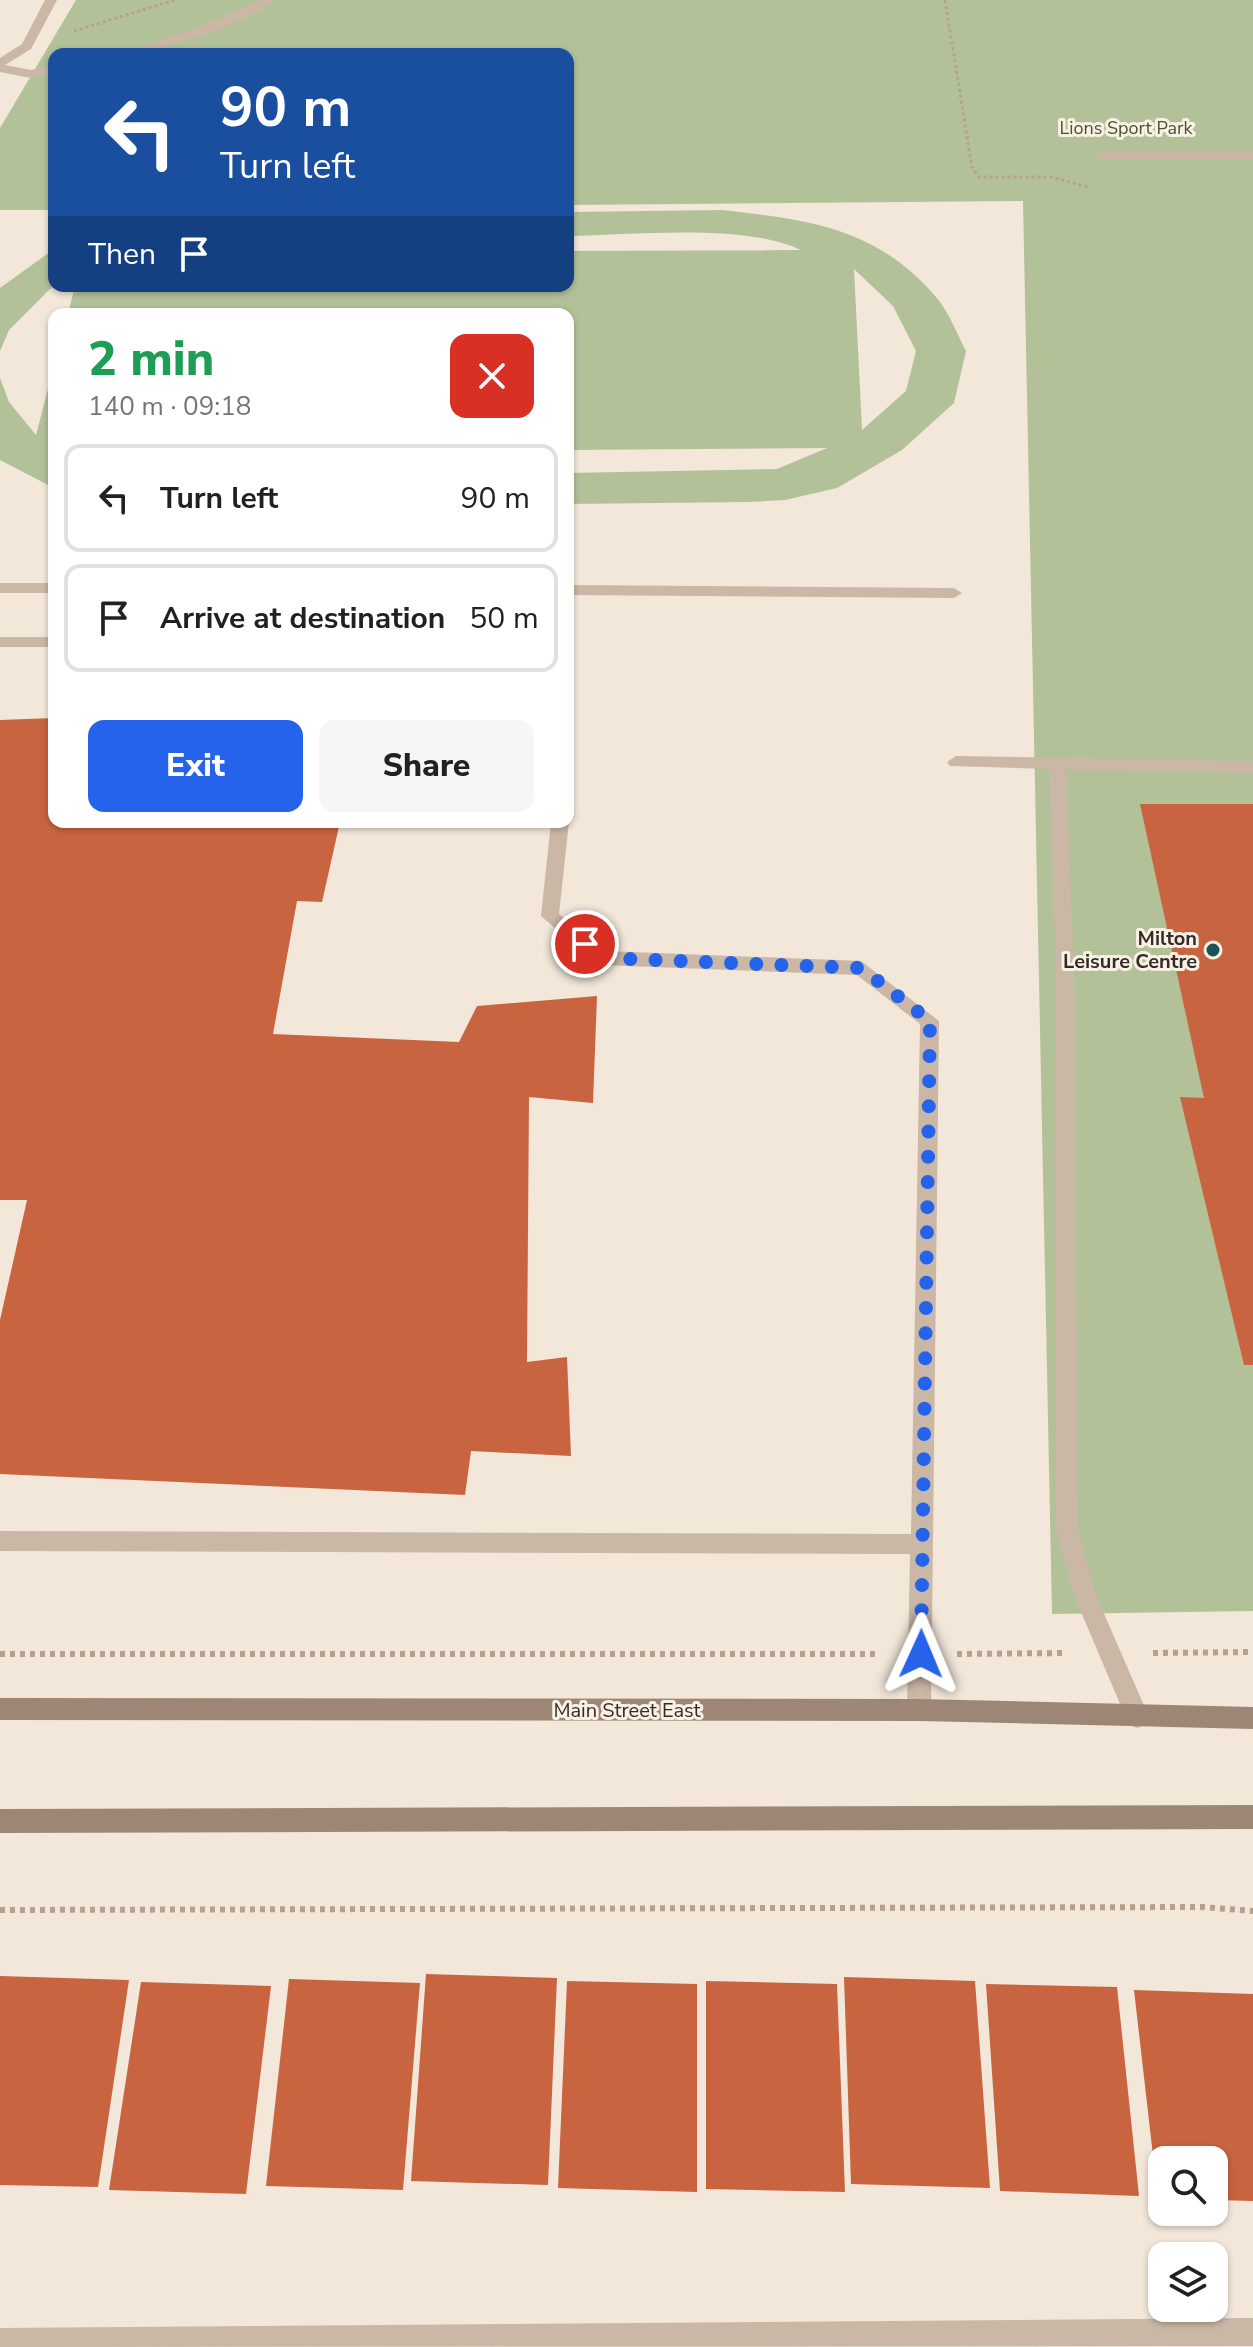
<!DOCTYPE html>
<meta charset="utf-8">
<style>
body{margin:0;font-family:"Nunito Sans",sans-serif;background:#f6f6f6;color:#202124;height:100vh;display:flex;flex-direction:column;font-size:30px;white-space:nowrap}
*{box-sizing:border-box;margin:0}
p{font-size:26px;color:#757577}
.icon{flex:none;width:44px;height:44px;fill:none;stroke:currentColor;stroke-width:2;stroke-linecap:round;stroke-linejoin:round}
.map{position:relative;flex:1;overflow:hidden}
.drawer{position:absolute;left:48px;top:308px;width:526px;height:520px;display:flex;flex-direction:column;background:#fff;border-radius:16px;box-shadow:0 2px 6px #0004}
.drawer>*{flex:none}
.hud{position:absolute;left:48px;top:48px;width:526px;height:244px;border-radius:16px;box-shadow:0 2px 6px #0004;background:#1a4fa0;color:#fff;overflow:hidden}
.controls{position:absolute;left:1148px;top:2146px;display:grid;gap:16px}
.controls a{display:grid;place-items:center;width:80px;height:80px;border-radius:16px;background:#fff;box-shadow:0 2px 6px #0004;font-size:40px}
.pin{position:absolute;display:grid;place-items:center;width:68px;height:68px;color:#fff;margin:-34px;border:4px solid #fff;border-radius:50%;box-shadow:0 2px 8px #0007}
.me{position:absolute;width:88px;margin:-44px;rotate:1deg;stroke-linejoin:round;filter:drop-shadow(0 0 6px #0008)}
.turn{display:flex;align-items:center;gap:28px;height:168px;padding:0 40px;font-size:36px}
.turn .icon{width:104px;height:104px;stroke-width:2.5}
.turn b{display:block;font-size:56px;line-height:68px}
.then{display:flex;align-items:center;height:76px;padding:0 40px;background:#0003;gap:16px;font-size:30px}
.round{display:grid;place-items:center;flex:none;width:84px;height:84px;border-radius:16px;background:#f6f6f6}
.headline{display:flex;align-items:center;justify-content:space-between;height:136px;padding:0 40px}
h1{font-size:48px;font-weight:800;line-height:60px;color:#1e9e55}
.action{display:flex;gap:16px;margin-top:auto;padding:16px 40px}
.action a{flex:1;height:92px;border-radius:16px;background:#2563eb;color:#fff;font-size:32px;font-weight:800;line-height:92px;text-align:center}
.action a+a{background:#f6f6f6;color:#202124}
ul{padding:0;list-style:none}
li{display:flex;align-items:center;gap:24px;height:108px;margin:0 16px 12px;padding:0 24px;border:4px solid #e0e0e0;border-radius:16px}
li div{flex:1}
li b{display:block;font-size:30px}
li em{font-style:normal}
.map>svg:first-child{display:block}
.green{fill:#b3c199;fill-rule:evenodd}
.building{fill:#c96440}
.lines{fill:none;stroke-linecap:round;stroke-linejoin:round}
.path-far1{stroke:#b6a18f;stroke-width:3;stroke-dasharray:3 3;stroke-linecap:butt}
.path{stroke:#b6a18f;stroke-width:6;stroke-dasharray:5 5;stroke-linecap:butt}
.service{fill:#cab7a5;fill-rule:evenodd}
.minor{fill:#cab7a5;fill-rule:evenodd}
.secondary{fill:#9e8676;fill-rule:evenodd}
.route{stroke:#2563eb;stroke-width:14;stroke-dasharray:0 25.2}
.poi-dot{fill:#1b5358;stroke:#faf1e6;stroke-width:3}
.labels{text-anchor:middle;stroke-width:6;stroke-linejoin:round;paint-order:stroke}
.far-park-label{font-size:18px;fill:#44552a;stroke:#faf1e6}
.poi-label{font-size:20px;font-weight:bold;fill:#362c27;stroke:#faf1e6;text-anchor:end}
.street-label{font-size:20px;fill:#362c27;stroke:#faf1e6}
</style>
<div class="map">
<svg width="1253" height="2347" viewBox="0 0 1253 2347">
<rect width="100%" height="100%" fill="#f2e7d9"/>
<g class="green">
<polygon points="76,0 1253,0 1253,1611 1052,1614 1023,201 568,205 568,54 54,54 54,210 0,210 0,128"/>
<path d="M723 210C808 220 876 227 936 297 949 312 957 334 966 351L954 403 902 450 837 488 785 500 748 502 568 504V473L777 469 827 448 568 450V314H68L75 286H568V251L801 250C745 223 632 235 568 236V212ZM854 269 893 306 916 351 906 391 862 430Z"/>
<polygon points="54,249 54,285 9,330 0,351 0,288"/>
<polygon points="54,366 54,488 0,460 0,378 9,402 36,435"/>
</g>
<g class="building">
<polygon points="54,718 54,822 340,822 322,902 297,901 273,1034 459,1042 477,1006 597,996 593,1103 529,1097 527,1362 567,1357 571,1456 471,1451 465,1495 0,1474 0,1320 27,1200 0,1200 0,720"/>
<polygon points="1140,804 1253,804 1253,1365 1244,1365 1180,1097 1204,1098"/>
<polygon points="426,1974 557,1978 548,2185 411,2181"/>
<polygon points="0,1976 129,1980 98,2187 0,2185"/>
<polygon points="844,1977 975,1981 990,2188 851,2184"/>
<polygon points="289,1979 420,1983 403,2190 266,2186"/>
<polygon points="567,1981 697,1984 697,2192 558,2188"/>
<polygon points="706,1981 837,1984 845,2192 706,2189"/>
<polygon points="141,1982 271,1986 246,2194 109,2190"/>
<polygon points="986,1984 1117,1987 1139,2196 1000,2191"/>
<polygon points="1134,1990 1253,1994 1253,2201 1214,2200 1214,2160 1162,2160 1162,2199 1158,2199"/>
</g>
<g class="lines">
<g class="path-far1">
<polyline points="945,0 972,167 979,177 1051,177 1088,187"/>
<polyline points="74,31 175,0"/>
</g>
<g class="path">
<polyline points="1153,1653 1253,1652"/>
<polyline points="0,1654 879,1654"/>
<polyline points="957,1654 1067,1653"/>
<polyline points="0,1910 1202,1907 1253,1911"/>
</g>
<g class="service">
<path d="M260 0H276C248 23 157 54 121 54L197 28Z"/>
<polygon points="0,64 31,70 54,65 54,73 31,78 0,72"/>
<polygon points="1253,151 1253,159 1102,159 1095,155 1102,151"/>
<rect x="0" y="583" width="54" height="10"/>
<polygon points="568,585 954,588 962,593 954,598 568,595"/>
<rect x="0" y="637" width="54" height="10"/>
<polygon points="956,756 1253,761 1253,773 1066,770 1074,969 1078,1530 1095,1593 1149,1717 1145,1725 1137,1728 1129,1725 1073,1593 1056,1530 1056,969 1049,769 950,766 947,762"/>
<polygon points="568,821 569,822 559,914 606,951 861,961 939,1021 931,1710 927,1718 919,1721 911,1718 907,1710 910,1554 0,1551 0,1531 911,1534 920,1024 857,975 602,965 595,963 541,916 551,822"/>
</g>
<g class="minor">
<polygon points="45,0 57,0 31,49 0,68 0,58 22,44"/>
<polygon points="1253,2318 1253,2346 0,2347 0,2328"/>
</g>
<g class="secondary">
<polygon points="0,1698 919,1699 1253,1707 1253,1729 919,1721 0,1720"/>
<polygon points="1253,1805 1253,1829 0,1833 0,1809"/>
</g>
</g>
<g class="lines">
<polyline class="route" points="585,944 602,958 861,968 930,1021 921,1654"/>
</g>
<circle class="poi-dot" cx="1213" cy="950" r="8"/>
<g class="labels">
<g class="far-park-label">
<text x="1126" y="134">Lions Sport Park</text>
</g>
<g class="poi-label">
<text x="1197" y="945">Milton<tspan x="1197" dy="23">Leisure Centre</tspan></text>
</g>
<g class="street-label">
<text x="627" y="1717">Main Street East</text>
</g>
</g>
</svg>
<div class="controls">
<a><svg class="icon" aria-label="search" viewBox="0 0 24 24"><circle cx="10" cy="10" r="6"/><path d="M15 15l6 6"/></svg></a>
<a><svg class="icon" aria-label="layers" viewBox="0 0 24 24"><path d="M12 4l9 5-9 5-9-5zM3 14l9 5 9-5"/></svg></a>
</div>
<div class="pin" style="left:585px;top:944px;background:#d93025"><svg class="icon" aria-label="arrive" viewBox="0 0 24 24"><path d="M6 21V4h12l-3 4 3 4H6"/></svg></div>
<svg class="me" style="left:921px;top:1654px" viewBox="-20 -20 40 40"><path d="M0-17L14 15 0 8-14 15z" fill="#2563eb" stroke="#fff" stroke-width="4"/></svg>
<div class="hud">
<div class="turn"><svg class="icon" aria-label="left" viewBox="0 0 24 24"><path d="M17 20v-9H6M10 6l-5 5 5 5"/></svg><div><b>90 m</b>Turn left</div></div>
<div class="then">Then<svg class="icon" aria-label="arrive" viewBox="0 0 24 24"><path d="M6 21V4h12l-3 4 3 4H6"/></svg></div>
</div>
<section class="drawer">
<div class="headline"><div><h1>2 min</h1><p>140 m · 09:18</p></div><a class="round" style="background:#d93025;color:#fff"><svg class="icon" aria-label="close" viewBox="0 0 24 24"><path d="M6 6l12 12M18 6L6 18"/></svg></a></div>
<ul>
<li><svg class="icon" aria-label="left" viewBox="0 0 24 24"><path d="M17 20v-9H6M10 6l-5 5 5 5"/></svg><div><b>Turn left</b></div><em>90 m</em></li>
<li><svg class="icon" aria-label="arrive" viewBox="0 0 24 24"><path d="M6 21V4h12l-3 4 3 4H6"/></svg><div><b>Arrive at destination</b></div><em>50 m</em></li>
</ul>
<div class="action"><a>Exit</a><a>Share</a></div>
</section>
</div>
